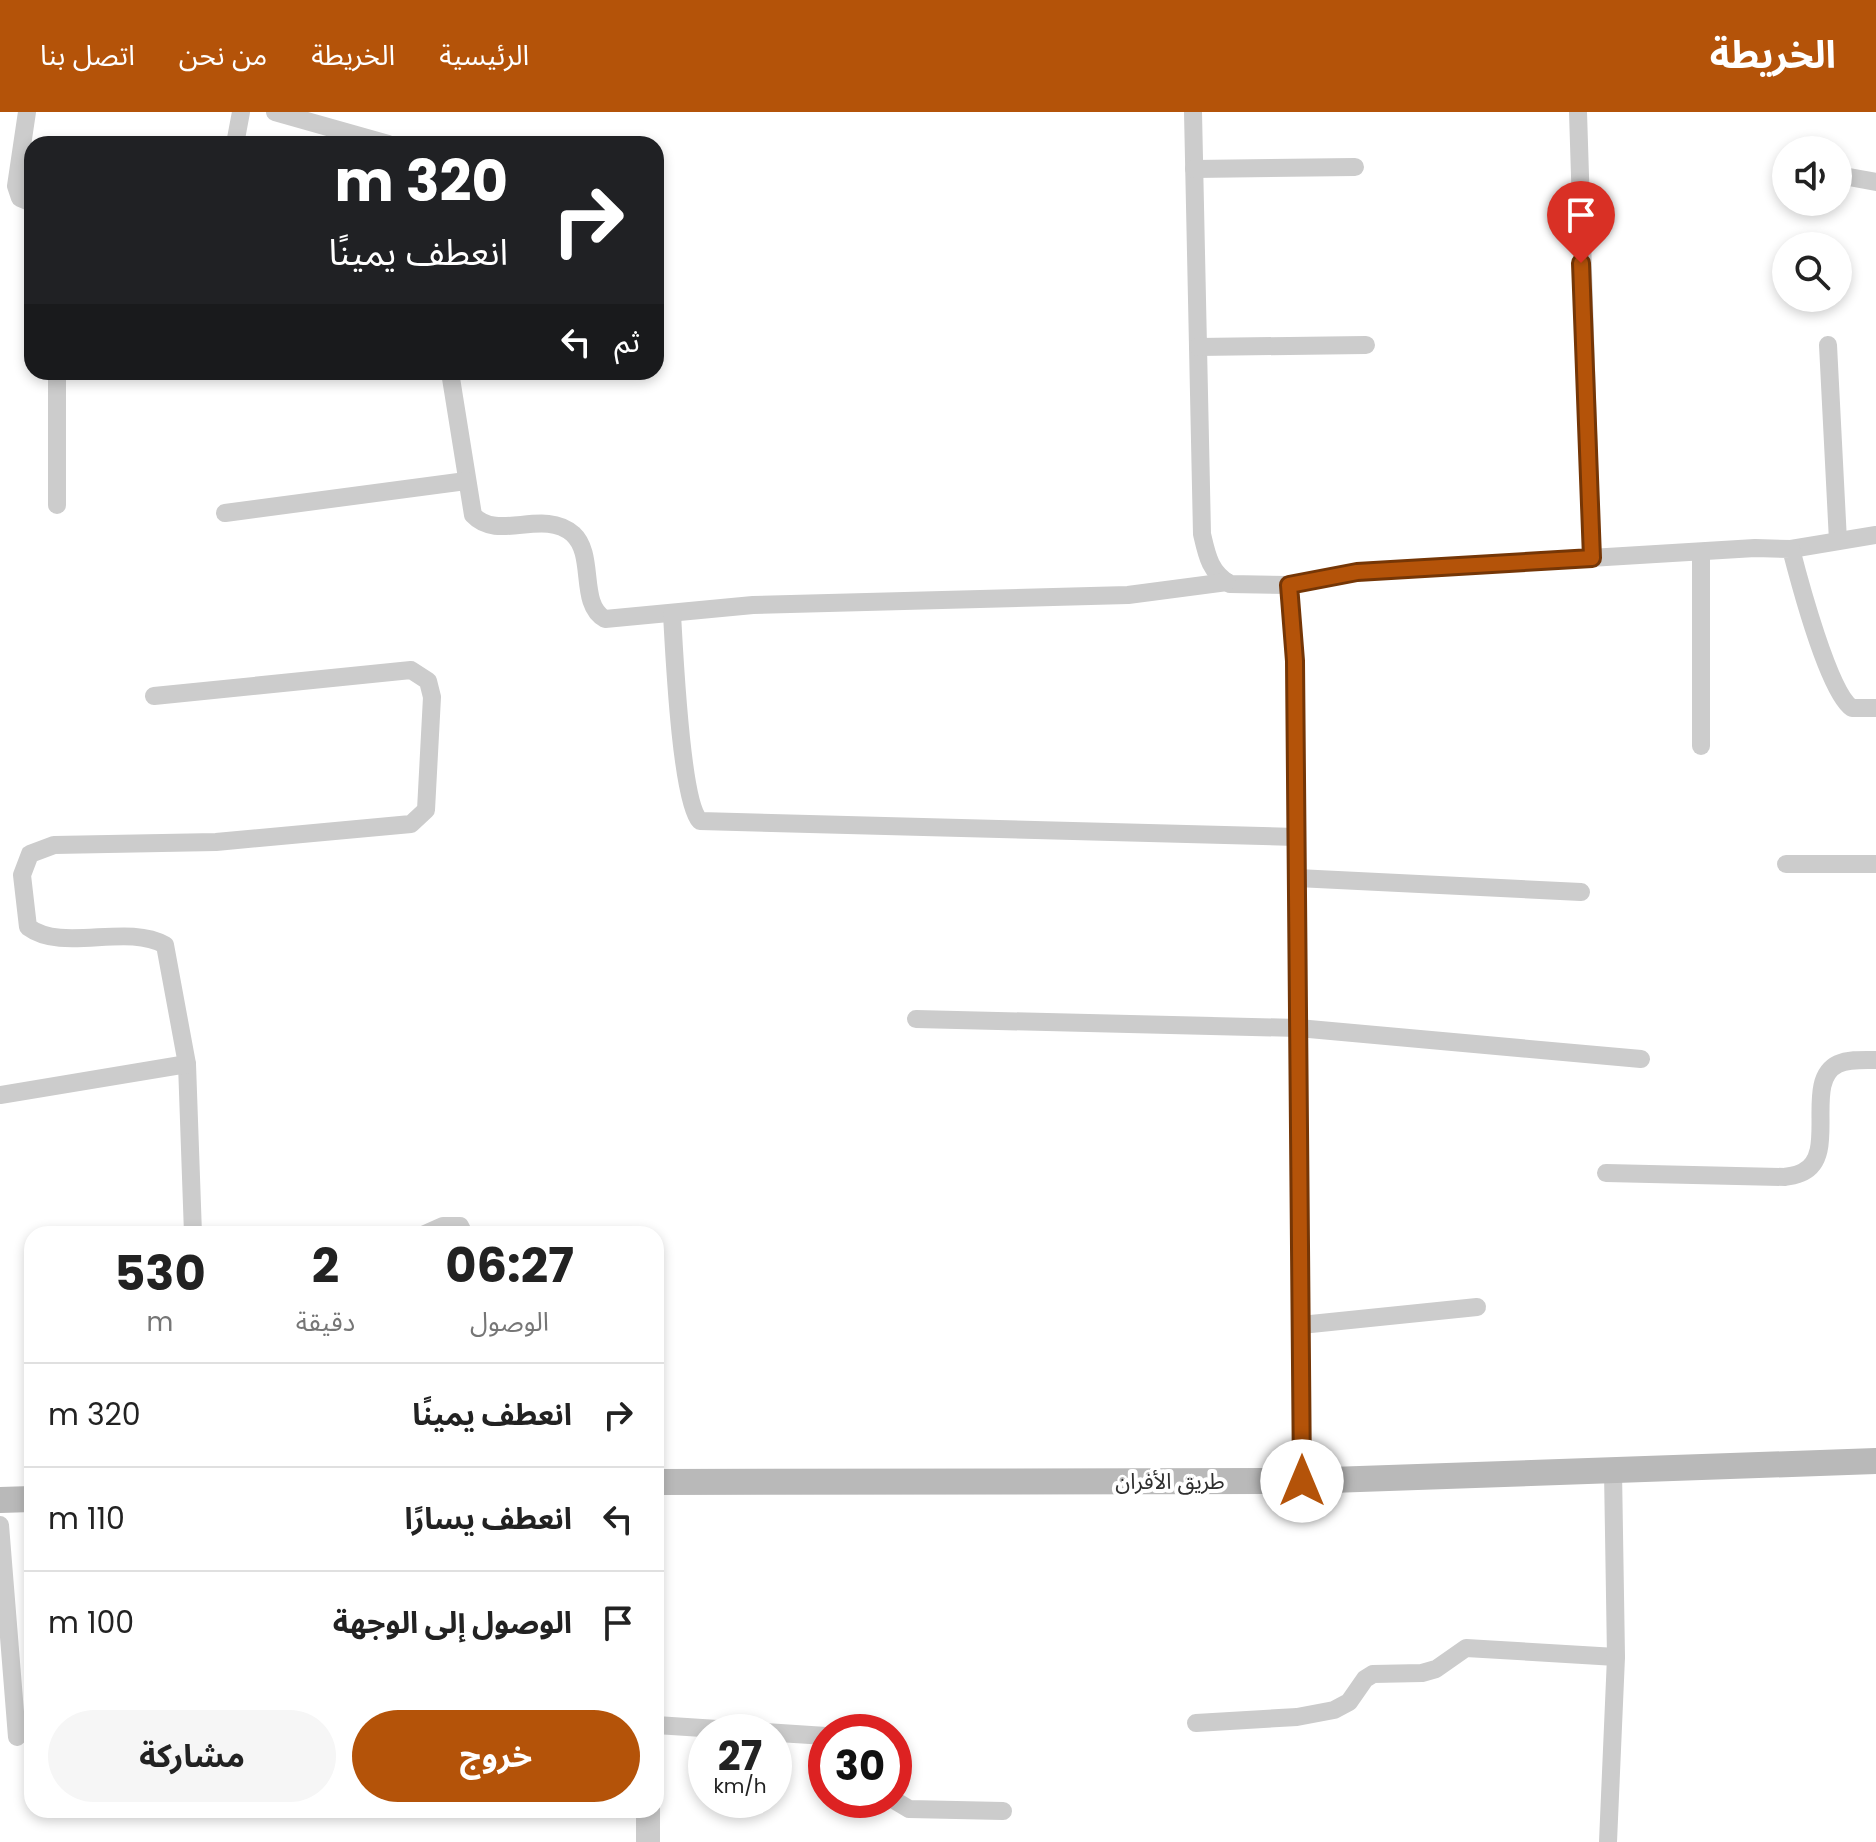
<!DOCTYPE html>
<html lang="ar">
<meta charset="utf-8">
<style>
body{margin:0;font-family:Poppins,"Noto Sans Arabic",sans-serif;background:#f6f6f6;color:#222;direction:rtl;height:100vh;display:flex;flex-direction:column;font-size:30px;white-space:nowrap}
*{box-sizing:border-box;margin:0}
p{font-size:26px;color:#767676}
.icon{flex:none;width:44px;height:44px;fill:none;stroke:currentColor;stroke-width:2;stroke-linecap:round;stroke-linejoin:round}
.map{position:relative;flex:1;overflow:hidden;direction:ltr}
.sheet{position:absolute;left:24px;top:1114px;width:640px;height:592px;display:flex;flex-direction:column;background:#fff;border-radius:24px;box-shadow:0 4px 12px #0003;direction:rtl}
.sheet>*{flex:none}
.top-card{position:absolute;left:24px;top:24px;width:640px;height:244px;border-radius:24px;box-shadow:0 4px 12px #0003;direction:rtl;background:#202124;color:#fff;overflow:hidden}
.fabs{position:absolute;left:1772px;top:24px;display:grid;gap:16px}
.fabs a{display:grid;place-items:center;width:80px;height:80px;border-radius:50%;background:#fff;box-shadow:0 4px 12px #0003;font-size:40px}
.speed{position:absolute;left:688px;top:1602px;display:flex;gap:16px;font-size:40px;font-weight:700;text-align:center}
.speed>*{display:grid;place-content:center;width:104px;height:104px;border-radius:50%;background:#fff;box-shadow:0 4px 12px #0003;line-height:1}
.speed small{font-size:20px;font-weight:400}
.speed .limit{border:12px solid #d22;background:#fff;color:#111}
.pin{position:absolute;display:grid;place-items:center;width:68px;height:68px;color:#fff;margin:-82px -34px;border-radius:50% 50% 50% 0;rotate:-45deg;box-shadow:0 0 8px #0007}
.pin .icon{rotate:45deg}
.me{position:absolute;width:88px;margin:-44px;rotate:0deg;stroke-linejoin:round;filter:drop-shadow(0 0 6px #0008)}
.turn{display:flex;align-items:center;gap:28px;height:168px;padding:0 24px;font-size:36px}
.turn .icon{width:104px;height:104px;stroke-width:2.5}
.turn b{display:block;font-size:56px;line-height:68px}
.then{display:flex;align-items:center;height:76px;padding:0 24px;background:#0003;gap:16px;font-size:30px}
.eta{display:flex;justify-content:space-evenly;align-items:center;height:136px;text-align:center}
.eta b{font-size:48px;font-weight:700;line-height:56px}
.cta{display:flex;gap:16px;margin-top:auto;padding:16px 24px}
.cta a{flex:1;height:92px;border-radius:48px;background:#b45309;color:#fff;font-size:32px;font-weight:700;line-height:92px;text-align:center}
.cta a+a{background:#f6f6f6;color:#222}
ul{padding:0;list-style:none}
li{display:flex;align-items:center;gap:24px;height:104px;padding:0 24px;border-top:2px solid #e0e0e0}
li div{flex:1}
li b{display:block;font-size:30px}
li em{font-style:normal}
header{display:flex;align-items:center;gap:48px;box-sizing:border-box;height:112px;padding:0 40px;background:#b45309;color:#fff}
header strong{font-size:38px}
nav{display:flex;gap:44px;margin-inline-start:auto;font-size:28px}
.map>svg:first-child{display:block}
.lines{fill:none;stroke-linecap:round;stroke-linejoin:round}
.minor{stroke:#ccc;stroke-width:18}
.tertiary{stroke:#ccc;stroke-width:24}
.secondary{stroke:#b9b9b9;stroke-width:26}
.route-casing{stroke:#753606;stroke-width:20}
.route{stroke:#b45309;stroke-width:14}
.labels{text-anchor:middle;stroke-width:8;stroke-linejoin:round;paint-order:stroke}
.street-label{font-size:22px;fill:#2f2f2f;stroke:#fff}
</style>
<header>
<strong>الخريطة</strong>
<nav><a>الرئيسية</a><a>الخريطة</a><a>من نحن</a><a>اتصل بنا</a></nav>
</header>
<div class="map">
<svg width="1876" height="1730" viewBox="0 0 1876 1730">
<rect width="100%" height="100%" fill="#fff"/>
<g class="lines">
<g class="minor">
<polyline points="27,0 16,74 20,86 32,91"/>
<polyline points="275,0 388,32"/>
<path d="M1193 0 1202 422C1207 444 1210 460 1230 472L1289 473 1295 549 1302 1369"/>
<polyline points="1578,0 1592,446"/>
<polyline points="235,32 241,0"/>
<polyline points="1194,57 1355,55"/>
<polyline points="1838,63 1876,70"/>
<polyline points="1828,233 1838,429"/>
<polyline points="1198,235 1366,233"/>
<polyline points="57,260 57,393"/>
<path d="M450 260 473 403C498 430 543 396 573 422 596 443 578 492 605 507L753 493 1128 483 1227 470"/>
<polyline points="225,401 466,369"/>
<polyline points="1791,437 1876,423"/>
<path d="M1289 473 1357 460 1755 436 1791 437C1799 468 1829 581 1852 596H1876"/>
<path d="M672 502C674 537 681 690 700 709L1296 725"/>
<path d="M154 584 411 558 428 569 432 585 426 698 411 712 216 730 54 733 30 742 22 763 28 815C63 841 126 811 165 833L187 952 193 1122"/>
<polyline points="1701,634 1701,440"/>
<polyline points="1786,752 1876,752"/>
<polyline points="1297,766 1581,780"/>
<polyline points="916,907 1298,916 1641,947"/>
<polyline points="0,983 187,952"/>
<path d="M1606 1061 1785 1065C1790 1064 1798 1063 1803 1060 1839 1043 1802 969 1838 952 1849 947 1864 948 1876 948"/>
<polyline points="425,1122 443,1114 460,1114 464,1122"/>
<polyline points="1301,1213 1477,1195"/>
<polyline points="0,1413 17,1625"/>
<polyline points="1196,1611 1297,1605 1334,1598 1349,1590 1365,1567 1373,1562 1422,1561 1436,1557 1466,1536 1616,1545"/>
<polyline points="656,1613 826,1624"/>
<polyline points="894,1688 909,1697 1003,1699"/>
<polyline points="1608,1730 1616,1545 1613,1359"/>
</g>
<polyline class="tertiary" points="648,1698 648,1730"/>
<g class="secondary">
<polyline points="656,1370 1302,1369 1876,1349"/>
<polyline points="0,1388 32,1387"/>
</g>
</g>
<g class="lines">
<defs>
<polyline id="route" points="1302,1369 1295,549 1289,473 1357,460 1592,446 1581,151"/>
</defs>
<use href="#route" class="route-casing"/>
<use href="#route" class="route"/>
</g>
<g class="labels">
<g class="street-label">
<text x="1170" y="1377">طريق الأفران</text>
</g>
</g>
</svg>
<div class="fabs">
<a><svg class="icon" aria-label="sound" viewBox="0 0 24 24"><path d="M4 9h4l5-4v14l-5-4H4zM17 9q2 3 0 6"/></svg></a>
<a><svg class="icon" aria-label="search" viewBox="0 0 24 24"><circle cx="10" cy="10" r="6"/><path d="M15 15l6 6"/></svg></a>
</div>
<div class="speed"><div>27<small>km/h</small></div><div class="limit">30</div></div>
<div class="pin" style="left:1581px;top:151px;background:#d93025"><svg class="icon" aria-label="arrive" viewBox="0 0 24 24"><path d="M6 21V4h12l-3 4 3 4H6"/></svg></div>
<svg class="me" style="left:1302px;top:1369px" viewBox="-20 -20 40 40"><circle r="19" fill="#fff"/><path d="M0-13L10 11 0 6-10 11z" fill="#b45309"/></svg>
<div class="top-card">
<div class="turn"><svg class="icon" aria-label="right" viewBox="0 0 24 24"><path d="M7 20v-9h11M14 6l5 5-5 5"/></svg><div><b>320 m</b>انعطف يمينًا</div></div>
<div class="then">ثم<svg class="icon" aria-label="left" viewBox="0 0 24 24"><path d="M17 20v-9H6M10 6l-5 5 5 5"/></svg></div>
</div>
<section class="sheet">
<div class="eta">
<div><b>06:27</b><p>الوصول</p></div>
<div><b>2</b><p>دقيقة</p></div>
<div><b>530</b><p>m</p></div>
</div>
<ul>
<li><svg class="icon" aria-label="right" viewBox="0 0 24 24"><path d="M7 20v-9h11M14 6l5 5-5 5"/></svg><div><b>انعطف يمينًا</b></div><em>320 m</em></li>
<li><svg class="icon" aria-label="left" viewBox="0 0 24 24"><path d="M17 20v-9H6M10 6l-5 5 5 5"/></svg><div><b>انعطف يسارًا</b></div><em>110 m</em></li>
<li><svg class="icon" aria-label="arrive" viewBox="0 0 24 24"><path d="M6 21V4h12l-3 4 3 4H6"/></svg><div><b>الوصول إلى الوجهة</b></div><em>100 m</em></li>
</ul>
<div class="cta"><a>خروج</a><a>مشاركة</a></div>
</section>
</div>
